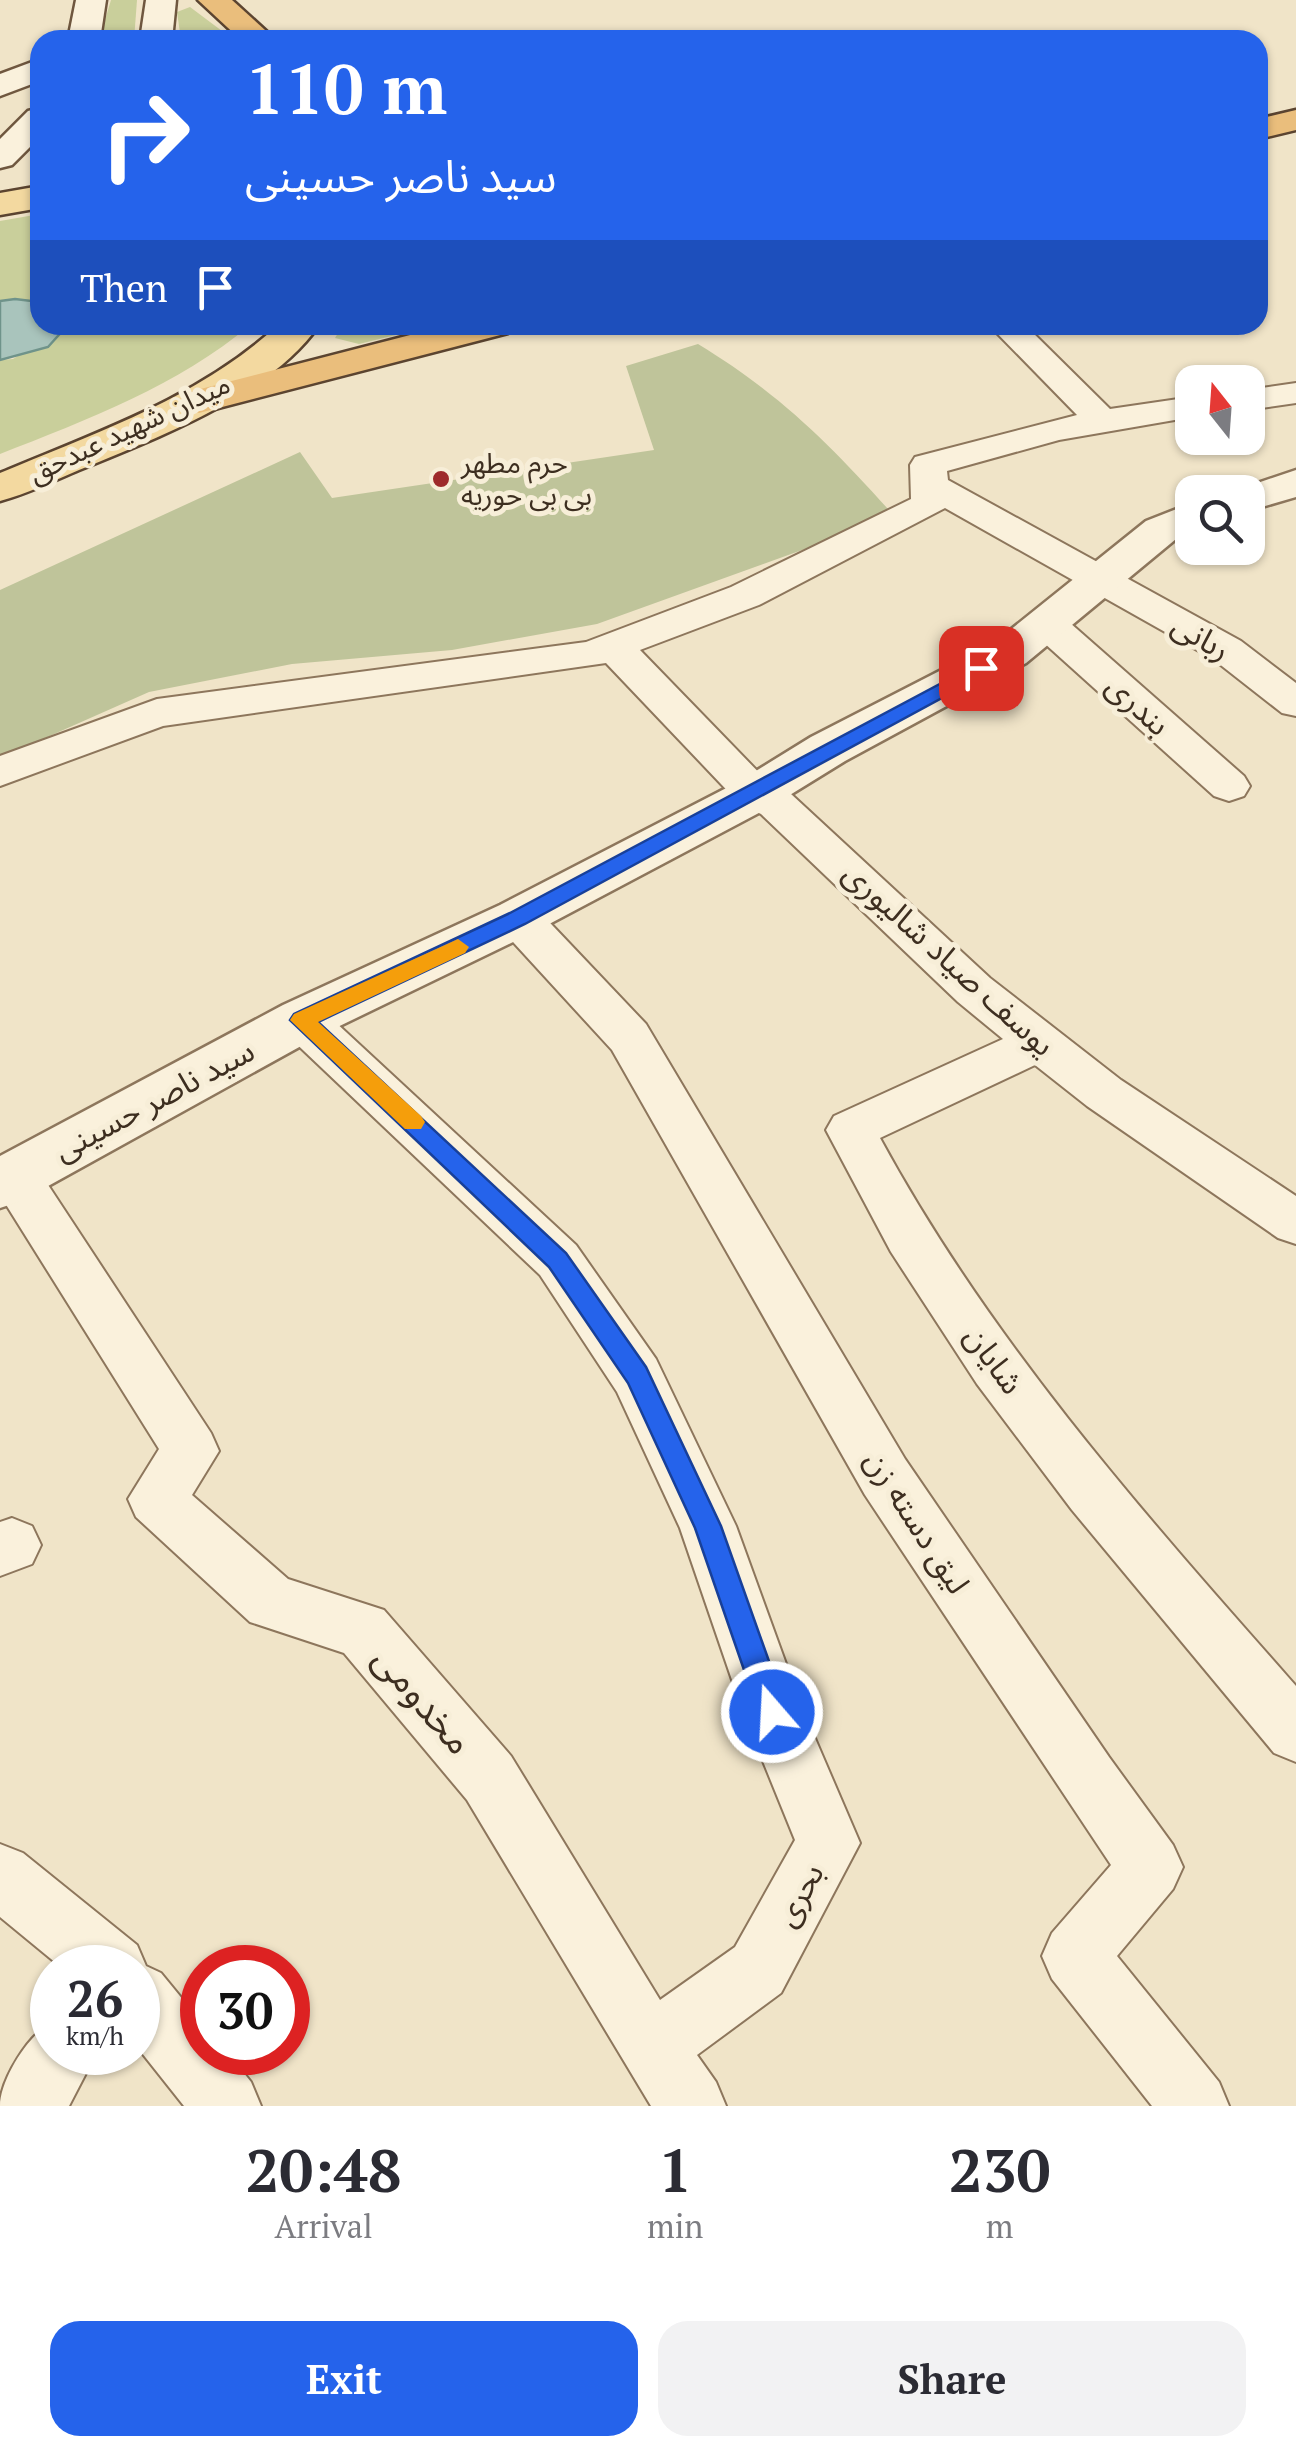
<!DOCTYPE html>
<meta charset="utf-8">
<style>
body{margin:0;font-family:"PT Serif","Noto Sans Arabic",serif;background:#f2f2f3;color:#2b2b33;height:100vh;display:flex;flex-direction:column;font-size:38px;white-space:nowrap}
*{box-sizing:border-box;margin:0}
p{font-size:32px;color:#7c7c81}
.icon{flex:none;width:55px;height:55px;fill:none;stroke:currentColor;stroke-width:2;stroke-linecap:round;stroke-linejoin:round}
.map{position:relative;height:2106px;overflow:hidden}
.sheet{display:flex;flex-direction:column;background:#fff;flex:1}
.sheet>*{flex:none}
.hud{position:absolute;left:30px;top:30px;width:1238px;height:305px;border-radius:30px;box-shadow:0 2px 8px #0004;background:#2563eb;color:#fff;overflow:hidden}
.needle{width:65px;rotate:343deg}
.buttons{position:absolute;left:1175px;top:365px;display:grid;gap:20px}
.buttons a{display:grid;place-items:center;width:90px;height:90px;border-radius:20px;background:#fff;box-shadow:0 2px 8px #0004;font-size:50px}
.speed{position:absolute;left:30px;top:1945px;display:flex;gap:20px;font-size:50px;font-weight:700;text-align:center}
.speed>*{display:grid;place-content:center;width:130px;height:130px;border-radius:50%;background:#fff;box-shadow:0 2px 8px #0004;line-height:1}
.speed small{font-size:25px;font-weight:400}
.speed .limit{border:15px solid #d22;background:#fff;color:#111}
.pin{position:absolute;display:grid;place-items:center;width:85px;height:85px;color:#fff;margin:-42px;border-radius:20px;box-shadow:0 5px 15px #0006}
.me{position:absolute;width:110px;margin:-55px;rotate:341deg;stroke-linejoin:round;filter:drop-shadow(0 0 8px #0008)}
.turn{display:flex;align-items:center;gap:35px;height:210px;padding:0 50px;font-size:45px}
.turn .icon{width:130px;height:130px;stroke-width:2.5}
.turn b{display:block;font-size:70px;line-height:85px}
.then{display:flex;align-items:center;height:95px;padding:0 50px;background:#0003;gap:20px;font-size:38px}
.eta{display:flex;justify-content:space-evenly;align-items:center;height:170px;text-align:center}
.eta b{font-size:60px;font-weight:700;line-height:70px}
.action{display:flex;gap:20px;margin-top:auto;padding:20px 50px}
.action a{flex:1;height:115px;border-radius:30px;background:#2563eb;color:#fff;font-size:40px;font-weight:700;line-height:115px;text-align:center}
.action a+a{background:#f2f2f3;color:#2b2b33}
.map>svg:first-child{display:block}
.green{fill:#c9cf9b}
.cemetery{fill:#bfc49a}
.water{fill:#a9c4bc;stroke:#6f938a;stroke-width:2.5}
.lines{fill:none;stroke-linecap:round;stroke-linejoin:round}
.service-casing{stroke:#8d765c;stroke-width:5}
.minor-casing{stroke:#8d765c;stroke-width:4}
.tertiary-casing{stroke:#8d765c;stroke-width:5}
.secondary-casing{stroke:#6f573f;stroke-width:5}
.primary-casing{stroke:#5b4430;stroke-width:5}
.trunk-casing{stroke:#5b4430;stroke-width:5}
.service{fill:#faf1dc;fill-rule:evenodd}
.minor{fill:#faf1dc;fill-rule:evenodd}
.tertiary{fill:#faf1dc;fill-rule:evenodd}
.secondary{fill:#faf1dc;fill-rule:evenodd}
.primary{fill:#f3d9a0;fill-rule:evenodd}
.trunk{fill:#eabe7c;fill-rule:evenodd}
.route{fill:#2563eb;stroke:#184099;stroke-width:2.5}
.slow{fill:#f59e0b}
.poi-dot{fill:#9e2a2b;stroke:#f7eed8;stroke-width:4}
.labels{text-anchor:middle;stroke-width:10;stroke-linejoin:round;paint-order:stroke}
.far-street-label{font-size:28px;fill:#3d2e20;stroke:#f7eed8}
.far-poi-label{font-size:28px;fill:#3d2e20;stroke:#f7eed8;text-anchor:start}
.street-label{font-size:32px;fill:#3d2e20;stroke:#f7eed8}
.near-street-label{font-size:38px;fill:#3d2e20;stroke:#f7eed8}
</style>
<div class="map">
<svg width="1296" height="2106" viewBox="0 0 1296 2106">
<rect width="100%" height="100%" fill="#f0e4c8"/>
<g class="green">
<polygon points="111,0 137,0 134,40 99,40"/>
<polygon points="190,7 234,40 181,40 177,12"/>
<polygon points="40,214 40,302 0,301 0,221"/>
<path d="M65 325H250C179 385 87 420 0 454V360L13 359Z"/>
<polygon points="343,325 436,325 359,344 335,338"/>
</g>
<path class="cemetery" d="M698 344C777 392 827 441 888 509L816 545 597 624 452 650 292 664 149 692 0 758V590L300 452 332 498 654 450 626 366Z"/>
<polygon class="water" points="15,299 40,302 40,325 65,325 65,328 48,347 0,360 0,301"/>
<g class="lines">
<defs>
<polygon id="service" points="537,33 542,34 542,40 513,40"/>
<g id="minor">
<path d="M989 325H1025L1110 409 1192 397V417L1059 440 947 471 948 480 1241 641 1296 683V716L1282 713 1213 659 945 508 759 605 640 650 770 784 791 794 990 978 1121 1080 1296 1196V1244L1278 1238 1087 1106 1035 1065 880 1138C990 1341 1144 1514 1296 1686V1762L1274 1753 1072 1510 977 1384 891 1252 826 1130 834 1116 1003 1039 958 1002 761 814 740 804 606 663 163 726 0 786V756L157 699 586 642 731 587 911 499 910 465 915 457 1077 415Z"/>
<polygon points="1296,383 1296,403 1248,410 1248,390"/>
<polygon points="1047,612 1061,615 1244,776 1250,786 1244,796 1229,801 1214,796 1033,633 1027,624 1033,615"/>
<polygon points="518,902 534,906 646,1024 905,1459 1109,1757 1173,1845 1183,1867 1173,1889 1117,1956 1219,2082 1229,2106 1152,2106 1052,1979 1042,1956 1052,1933 1111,1865 865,1495 612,1050 502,930 496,918 502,906"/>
<polygon points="302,1002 319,1007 576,1245 656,1359 736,1526 802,1708 860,1843 781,1993 697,2055 716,2082 726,2106 651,2106 467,1800 344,1653 250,1622 136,1517 128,1499 159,1449 0,1195 0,1161 15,1156 33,1162 211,1433 219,1451 192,1495 288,1579 384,1610 511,1756 660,2000 735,1947 795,1840 743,1712 680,1528 617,1392 540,1275 285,1033 279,1020 285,1007"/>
<polygon points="12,1518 32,1526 41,1545 32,1564 0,1576 0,1522"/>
<polygon points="0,1844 23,1853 137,1945 146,1966 161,1973 202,2023 202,2052 227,2052 251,2082 261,2106 184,2106 138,2048 138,1968 62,1968 0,1917"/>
<path d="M52 2023V2052H97L69 2106H0C0 2080 29 2033 52 2023Z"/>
</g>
<g id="tertiary">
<polygon points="1296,470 1296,497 1248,511 1248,492 1231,492"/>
<polygon points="1192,503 1192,532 1176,539 1026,663 845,761 772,806 536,931 321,1035 21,1201 0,1208 0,1156 283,1005 500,905 738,782 811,737 994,643 1146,521"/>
</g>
<g id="secondary">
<polygon points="76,0 106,0 100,40 68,40"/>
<polygon points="146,0 176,0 172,40 140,40"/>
<polygon points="40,59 40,81 0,96 0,74"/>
<polygon points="40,108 40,137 12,165 0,168 0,139 28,111"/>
</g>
<g id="primary">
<polygon points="40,186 40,208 0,215 0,193"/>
<path d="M278 325H319C270 396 156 438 79 470 53 481 27 494 0 501V473C97 432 199 398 278 325Z"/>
</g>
<g id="trunk">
<polygon points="198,0 232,0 276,40 241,40"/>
<polygon points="1296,110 1296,130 1258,139 1258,119"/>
<polygon points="449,325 513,325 508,333 199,413 185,409 179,401 185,393"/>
</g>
</defs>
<use href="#service" class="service-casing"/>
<use href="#minor" class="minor-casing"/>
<use href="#tertiary" class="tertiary-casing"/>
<use href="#secondary" class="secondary-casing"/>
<use href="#primary" class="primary-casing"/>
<use href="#trunk" class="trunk-casing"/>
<use href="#service" class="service"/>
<use href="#minor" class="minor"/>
<use href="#tertiary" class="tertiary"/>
<use href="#secondary" class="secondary"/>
<use href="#primary" class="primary"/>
<use href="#trunk" class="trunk"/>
</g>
<polygon class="route" points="981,662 988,664 988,673 525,924 318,1022 566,1253 646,1367 721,1526 787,1712 783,1722 772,1726 762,1722 695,1528 628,1383 549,1267 290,1020 294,1014 510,913"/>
<polygon class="slow" points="458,939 469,947 465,953 318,1022 421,1116 425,1122 421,1129 405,1129 290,1020 294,1014"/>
<circle class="poi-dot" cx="441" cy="479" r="10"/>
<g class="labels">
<g class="far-street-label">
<text transform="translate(129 428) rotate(-25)" y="10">میدان شهید عبدحق</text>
</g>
<g class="far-poi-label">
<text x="461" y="473">حرم مطهر<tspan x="461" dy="32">بی بی حوریه</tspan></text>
</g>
<g class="street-label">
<text transform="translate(1201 637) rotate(30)" y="11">ربانی</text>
<text transform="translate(1138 705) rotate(42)" y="11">بندری</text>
<text transform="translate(949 959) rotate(42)" y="11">یوسف صیاد شالیوری</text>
<text transform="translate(154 1100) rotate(-28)" y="11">سید ناصر حسینی</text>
<text transform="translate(994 1360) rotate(54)" y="11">شایان</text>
<text transform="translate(917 1522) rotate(57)" y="11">لیق دسته زن</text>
<text transform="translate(799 1895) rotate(-61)" y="11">بحری</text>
</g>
<g class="near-street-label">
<text transform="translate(423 1700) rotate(49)" y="13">مخدومی</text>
</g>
</g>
</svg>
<div class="buttons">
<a><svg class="needle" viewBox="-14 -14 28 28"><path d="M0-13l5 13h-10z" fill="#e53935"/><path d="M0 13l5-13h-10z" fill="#7c7c81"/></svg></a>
<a><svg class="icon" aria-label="search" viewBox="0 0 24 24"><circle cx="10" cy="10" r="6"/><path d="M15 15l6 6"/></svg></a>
</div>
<div class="speed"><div>26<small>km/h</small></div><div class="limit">30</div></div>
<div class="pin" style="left:981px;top:668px;background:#d93025"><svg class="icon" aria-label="arrive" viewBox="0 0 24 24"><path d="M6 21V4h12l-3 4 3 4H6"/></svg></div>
<svg class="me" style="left:772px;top:1712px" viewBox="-20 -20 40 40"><circle r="17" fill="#2563eb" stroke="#fff" stroke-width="3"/><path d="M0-11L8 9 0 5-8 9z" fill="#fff"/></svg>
<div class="hud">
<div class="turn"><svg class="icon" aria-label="right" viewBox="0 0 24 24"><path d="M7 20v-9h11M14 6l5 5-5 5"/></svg><div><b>110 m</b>سید ناصر حسینی</div></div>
<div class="then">Then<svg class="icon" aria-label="arrive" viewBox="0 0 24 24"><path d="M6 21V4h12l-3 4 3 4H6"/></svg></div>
</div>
</div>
<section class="sheet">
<div class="eta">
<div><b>20:48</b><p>Arrival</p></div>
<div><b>1</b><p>min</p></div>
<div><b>230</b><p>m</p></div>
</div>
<div class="action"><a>Exit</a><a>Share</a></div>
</section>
